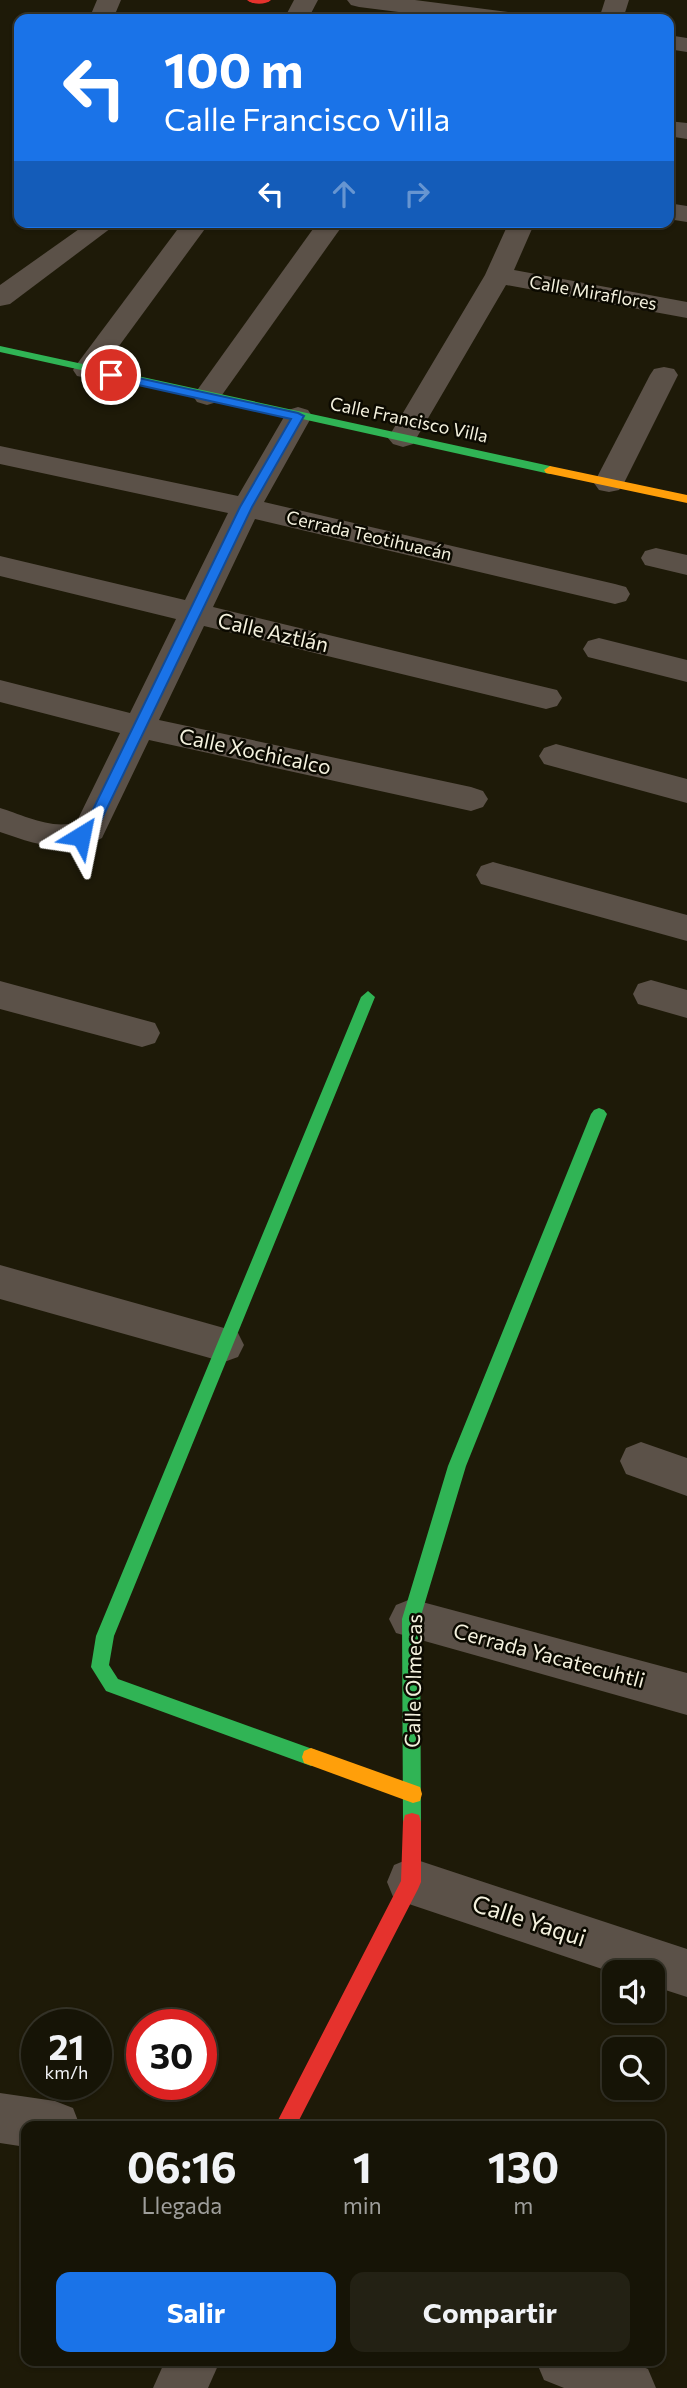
<!DOCTYPE html>
<html lang="es">
<meta charset="utf-8">
<style>
body{margin:0;font-family:Commissioner,sans-serif;background:#232114;color:#f1f3f6;height:100vh;display:flex;flex-direction:column;font-size:26px;white-space:nowrap}
*{box-sizing:border-box;margin:0}
p{font-size:23px;color:#9e9e9b}
.icon{flex:none;width:38px;height:38px;fill:none;stroke:currentColor;stroke-width:2;stroke-linecap:round;stroke-linejoin:round}
.map{position:relative;flex:1;overflow:hidden}
.sheet{position:absolute;left:21px;top:2121px;width:644px;height:245px;display:flex;flex-direction:column;background:#161406;border-radius:14px;box-shadow:0 2px 5px #0004,0 0 0 2px #353328}
.sheet>*{flex:none}
.top-card{position:absolute;left:14px;top:14px;width:660px;height:214px;border-radius:14px;box-shadow:0 2px 5px #0004,0 0 0 2px #353328;background:#1a73e8;color:#fff;overflow:hidden}
.buttons{position:absolute;left:602px;top:1960px;display:grid;gap:14px}
.buttons a{display:grid;place-items:center;width:63px;height:63px;border-radius:14px;background:#161406;box-shadow:0 2px 5px #0004,0 0 0 2px #353328;font-size:35px}
.speed{position:absolute;left:21px;top:2009px;display:flex;gap:14px;font-size:35px;font-weight:700;text-align:center}
.speed>*{display:grid;place-content:center;width:91px;height:91px;border-radius:50%;background:#161406;box-shadow:0 2px 5px #0004,0 0 0 2px #353328;line-height:1}
.speed small{font-size:18px;font-weight:400}
.speed .limit{border:10px solid #d22;background:#fff;color:#111}
.pin{position:absolute;display:grid;place-items:center;width:60px;height:60px;color:#fff;margin:-30px;border:4px solid #fff;border-radius:50%;box-shadow:0 2px 7px #0007}
.me{position:absolute;width:77px;margin:-38px;rotate:35deg;stroke-linejoin:round;filter:drop-shadow(0 0 5px #0008)}
.turn{display:flex;align-items:center;gap:24px;height:147px;padding:0 35px;font-size:32px}
.turn .icon{width:91px;height:91px;stroke-width:2.5}
.turn b{display:block;font-size:49px;line-height:60px}
.lanes{display:flex;align-items:center;height:66px;padding:0 35px;background:#0003;justify-content:center;gap:35px;direction:ltr}
.lanes .off{opacity:.35}
.eta{display:flex;justify-content:space-evenly;align-items:center;height:119px;text-align:center}
.eta b{font-size:42px;font-weight:700;line-height:49px}
.button{display:flex;gap:14px;margin-top:auto;padding:14px 35px}
.button a{flex:1;height:80px;border-radius:14px;background:#1a73e8;color:#fff;font-size:28px;font-weight:700;line-height:80px;text-align:center}
.button a+a{background:#232114;color:#f1f3f6}
.map>svg:first-child{display:block}
.lines{fill:none;stroke-linecap:round;stroke-linejoin:round}
.street{fill:#5b5148;fill-rule:evenodd}
.fast{fill:#30b455;fill-rule:evenodd}
.slow{fill:#ff9f0a;fill-rule:evenodd}
.jam{fill:#e5322d;fill-rule:evenodd}
.route{fill:#1a73e8;stroke:#114b97;stroke-width:2}
.labels{text-anchor:middle;stroke-width:5;stroke-linejoin:round;paint-order:stroke}
.far-street-label{font-size:18px;fill:#f4f1de;stroke:#0c0a01}
.street-label{font-size:21px;fill:#f4f1de;stroke:#0c0a01}
.near-street-label{font-size:24px;fill:#f4f1de;stroke:#0c0a01}
</style>
<div class="map">
<svg width="687" height="2388" viewBox="0 0 687 2388">
<rect width="100%" height="100%" fill="#1e1a08"/>
<g class="lines">
<g class="street">
<polygon points="97,0 121,0 113,19 89,19"/>
<polygon points="294,0 318,0 308,19 284,19"/>
<polygon points="347,0 415,0 508,12 516,14 520,19 454,19 359,7 351,5"/>
<polygon points="605,0 629,0 623,19 599,19"/>
<polygon points="668,35 687,38 687,52 668,49"/>
<polygon points="668,121 687,123 687,139 668,136"/>
<polygon points="668,203 687,206 687,222 668,219"/>
<polygon points="89,222 119,222 10,304 0,306 0,285"/>
<polygon points="183,222 210,222 97,376 87,378 77,376 73,370 77,364"/>
<polygon points="318,222 345,222 217,402 207,405 197,402 193,396"/>
<polygon points="509,222 535,222 514,270 687,302 687,318 506,285 413,444 403,447 393,444 388,438 485,275"/>
<polygon points="664,367 674,369 678,375 624,483 619,490 609,492 599,490 594,483 650,375 654,369"/>
<path d="M298 407 308 410 312 416 264 502 615 584 626 587 630 594 626 601 615 604 255 519 213 607 557 690 562 698 557 706 546 709 204 626 159 720 471 787 483 791 488 799 483 807 471 811 149 740 102 838C68 856 35 844 0 832V808C21 814 56 832 77 821L120 733 0 702V680L130 713 176 619 0 576V556L185 600 228 513 0 464V446L238 496 288 410Z"/>
<polygon points="656,548 687,555 687,575 645,565 641,558 645,551"/>
<polygon points="599,638 687,660 687,682 588,657 583,649 588,641"/>
<polygon points="556,744 687,779 687,803 544,764 539,756 544,748"/>
<polygon points="493,862 687,915 687,941 481,884 476,875 481,866"/>
<polygon points="651,980 687,990 687,1018 638,1004 633,994 638,984"/>
<polygon points="0,981 155,1023 160,1033 155,1043 142,1047 0,1009"/>
<polygon points="0,1265 224,1328 238,1333 244,1345 238,1357 224,1362 0,1299"/>
<polygon points="641,1442 687,1458 687,1496 626,1474 620,1461 626,1448"/>
<polygon points="411,1599 687,1673 687,1715 396,1633 389,1619 396,1605"/>
<polygon points="411,1858 687,1949 687,1997 653,1986 653,1972 614,1973 394,1899 387,1882 394,1865"/>
<polygon points="0,2093 55,2101 73,2108 80,2126 26,2126 26,2147 0,2143"/>
<polygon points="165,2361 220,2361 208,2388 153,2388"/>
<polygon points="536,2361 628,2361 648,2369 656,2388 564,2388 544,2380"/>
</g>
<g class="fast">
<polygon points="0,346 550,466 556,470 550,474 0,352"/>
<polygon points="368,991 375,997 114,1636 109,1665 118,1679 318,1751 320,1757 318,1763 311,1766 106,1691 91,1667 96,1636 361,997"/>
<polygon points="599,1108 604,1110 607,1114 466,1466 420,1619 421,1822 419,1829 412,1831 405,1829 403,1822 402,1619 448,1466 591,1114 594,1110"/>
</g>
<g class="slow">
<polygon points="550,466 687,495 687,503 546,473 544,470"/>
<polygon points="311,1748 420,1787 422,1794 420,1801 413,1803 304,1763 302,1757 304,1751"/>
</g>
<g class="jam">
<path d="M247 0H271C266 5 252 5 247 0Z"/>
<polygon points="412,1813 419,1815 421,1822 421,1882 418,1889 296,2126 275,2126 401,1881 403,1822 405,1815"/>
</g>
</g>
<polygon class="route" points="111,372 298,413 304,416 252,507 97,829 81,841 74,836 85,826 240,507 291,419 107,378 105,375"/>
<g class="labels">
<g class="far-street-label">
<text transform="translate(593 293) rotate(10)" y="6">Calle Miraflores</text>
<text transform="translate(409 420) rotate(12)" y="6">Calle Francisco Villa</text>
<text transform="translate(369 536) rotate(13)" y="6">Cerrada Teotihuacán</text>
</g>
<g class="street-label">
<text transform="translate(273 633) rotate(13)" y="7">Calle Aztlán</text>
<text transform="translate(255 752) rotate(12)" y="7">Calle Xochicalco</text>
<text transform="translate(549 1656) rotate(15)" y="7">Cerrada Yacatecuhtli</text>
<text transform="translate(414 1681) rotate(-89)" y="7">Calle Olmecas</text>
</g>
<g class="near-street-label">
<text transform="translate(529 1921) rotate(18)" y="8">Calle Yaqui</text>
</g>
</g>
</svg>
<div class="buttons">
<a><svg class="icon" aria-label="sound" viewBox="0 0 24 24"><path d="M4 9h4l5-4v14l-5-4H4zM17 9q2 3 0 6"/></svg></a>
<a><svg class="icon" aria-label="search" viewBox="0 0 24 24"><circle cx="10" cy="10" r="6"/><path d="M15 15l6 6"/></svg></a>
</div>
<div class="speed"><div>21<small>km/h</small></div><div class="limit">30</div></div>
<div class="pin" style="left:111px;top:375px;background:#d93025"><svg class="icon" aria-label="arrive" viewBox="0 0 24 24"><path d="M6 21V4h12l-3 4 3 4H6"/></svg></div>
<svg class="me" style="left:81px;top:836px" viewBox="-20 -20 40 40"><path d="M0-17L14 15 0 8-14 15z" fill="#1a73e8" stroke="#fff" stroke-width="4"/></svg>
<div class="top-card">
<div class="turn"><svg class="icon" aria-label="left" viewBox="0 0 24 24"><path d="M17 20v-9H6M10 6l-5 5 5 5"/></svg><div><b>100 m</b>Calle Francisco Villa</div></div>
<div class="lanes"><svg class="icon" aria-label="left" viewBox="0 0 24 24"><path d="M17 20v-9H6M10 6l-5 5 5 5"/></svg><svg class="icon off" aria-label="ahead" viewBox="0 0 24 24"><path d="M12 20V5M6 11l6-6 6 6"/></svg><svg class="icon off" aria-label="right" viewBox="0 0 24 24"><path d="M7 20v-9h11M14 6l5 5-5 5"/></svg></div>
</div>
<section class="sheet">
<div class="eta">
<div><b>06:16</b><p>Llegada</p></div>
<div><b>1</b><p>min</p></div>
<div><b>130</b><p>m</p></div>
</div>
<div class="button"><a>Salir</a><a>Compartir</a></div>
</section>
</div>
